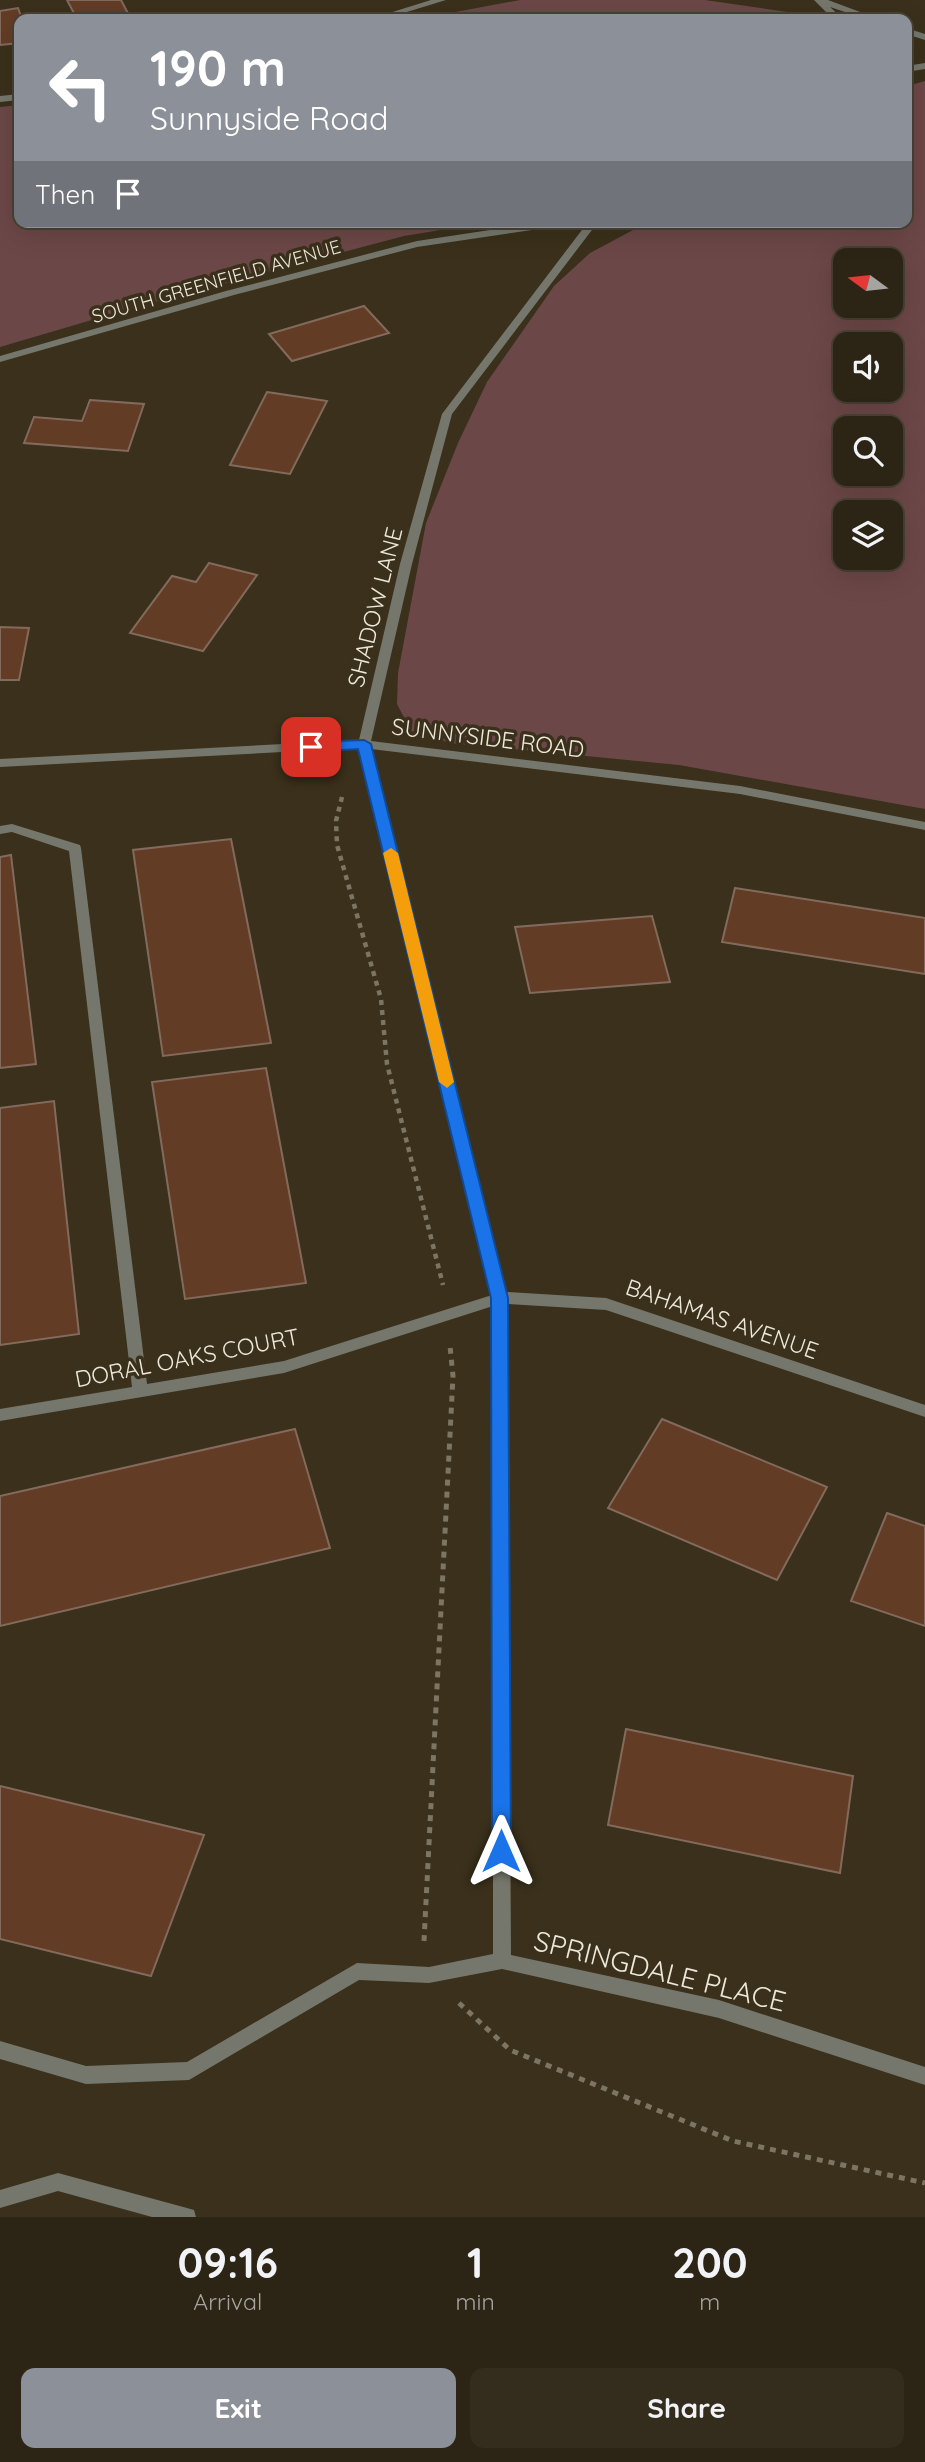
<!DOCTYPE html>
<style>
body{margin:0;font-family:Quicksand,sans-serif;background:#342c1d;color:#f1f3f6;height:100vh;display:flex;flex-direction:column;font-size:26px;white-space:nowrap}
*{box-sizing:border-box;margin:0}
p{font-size:23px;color:#a6a4a0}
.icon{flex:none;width:38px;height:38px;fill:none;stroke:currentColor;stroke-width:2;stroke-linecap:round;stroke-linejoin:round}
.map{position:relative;height:2217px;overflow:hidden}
.side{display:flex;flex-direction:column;background:#2c2414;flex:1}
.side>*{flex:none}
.banner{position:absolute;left:14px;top:14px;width:898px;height:214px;border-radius:14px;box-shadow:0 7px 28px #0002,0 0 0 2px #484134;background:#8c9099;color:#fff;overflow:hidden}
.needle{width:46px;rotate:285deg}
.tools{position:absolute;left:833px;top:248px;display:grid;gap:14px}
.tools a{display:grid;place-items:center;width:70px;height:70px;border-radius:14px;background:#2c2414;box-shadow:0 7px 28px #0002,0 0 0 2px #484134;font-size:35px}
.pin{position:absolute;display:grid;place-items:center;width:60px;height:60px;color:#fff;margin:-30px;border-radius:14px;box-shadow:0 4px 10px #0006}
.me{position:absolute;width:77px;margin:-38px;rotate:0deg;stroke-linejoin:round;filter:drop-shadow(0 0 5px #0008)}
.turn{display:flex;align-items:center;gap:24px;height:147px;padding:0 21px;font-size:32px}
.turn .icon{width:91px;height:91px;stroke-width:2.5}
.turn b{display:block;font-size:49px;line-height:60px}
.then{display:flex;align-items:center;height:66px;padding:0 21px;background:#0003;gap:14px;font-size:26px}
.eta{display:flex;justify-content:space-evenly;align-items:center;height:119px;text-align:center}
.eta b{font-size:42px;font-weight:800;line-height:49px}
.button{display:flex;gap:14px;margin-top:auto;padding:14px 21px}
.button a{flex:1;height:80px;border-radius:14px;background:#8c9099;color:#fff;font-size:28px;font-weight:800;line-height:80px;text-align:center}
.button a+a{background:#342c1d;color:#f1f3f6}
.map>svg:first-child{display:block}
.green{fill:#6c4747;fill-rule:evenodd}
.building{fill:#633c25;stroke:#826a5d;stroke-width:2}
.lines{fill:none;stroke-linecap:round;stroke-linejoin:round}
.path-far1{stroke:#7d7563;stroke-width:4.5;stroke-dasharray:5 5;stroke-linecap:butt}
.path{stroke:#7d7563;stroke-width:5;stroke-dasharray:6 6;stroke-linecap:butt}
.lane{fill:#75776c;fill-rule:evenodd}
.street{fill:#75776c;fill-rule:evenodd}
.route{fill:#1a73e8;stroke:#114b97;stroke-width:2}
.slow{fill:#f59e0b}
.labels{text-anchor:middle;stroke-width:7;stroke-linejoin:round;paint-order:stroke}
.far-street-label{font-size:19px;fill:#eee8db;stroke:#3a301b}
.street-label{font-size:23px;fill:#eee8db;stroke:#3a301b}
.near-street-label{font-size:28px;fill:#eee8db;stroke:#3a301b}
</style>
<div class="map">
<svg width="925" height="2217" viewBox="0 0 925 2217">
<rect width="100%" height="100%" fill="#3a301b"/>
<g class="green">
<polygon points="520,0 705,0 801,14 809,19 418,19"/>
<path d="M925 81V809L679 765 450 743 411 731 397 704 398 673 426 523 458 443 487 382 554 286 590 253 648 222H906L907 86ZM845 261H891V306H845ZM845 345H891V390H845ZM845 429H891V474H845ZM845 513H891V558H845Z"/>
<polygon points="19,105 19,222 490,222 404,236 136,307 0,347 0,107"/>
</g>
<g class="building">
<polygon points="67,0 121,0 131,19 77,19"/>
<polygon points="18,8 22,19 19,19 19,43 0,45 0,11"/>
<polygon points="364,306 389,333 292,361 269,334"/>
<polygon points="267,392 327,401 290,474 230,465"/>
<polygon points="90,400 144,404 128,451 24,443 34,417 82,421"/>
<polygon points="209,563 257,575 203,651 130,633 172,576 196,582"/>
<polygon points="0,627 29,628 19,680 0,680"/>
<polygon points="231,839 271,1043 163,1056 133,850"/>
<polygon points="11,855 36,1064 0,1068 0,857"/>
<polygon points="735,888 925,918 925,974 722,942"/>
<polygon points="652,916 670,982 530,993 515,927"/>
<polygon points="266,1068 306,1283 185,1299 152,1082"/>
<polygon points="54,1101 79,1334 0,1345 0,1108"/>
<polygon points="662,1419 827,1487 777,1580 608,1508"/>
<polygon points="295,1429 330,1548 0,1626 0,1496"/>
<polygon points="887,1513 925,1526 925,1626 851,1601"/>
<polygon points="626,1729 853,1776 840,1873 608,1825"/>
<polygon points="0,1786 204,1835 151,1976 0,1939"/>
</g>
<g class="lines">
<polyline class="path-far1" points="342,797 336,821 337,845 381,999 387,1064 443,1285"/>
<g class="path">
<polyline points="424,1941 453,1376 450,1346"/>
<polyline points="459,2003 510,2050 733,2141 925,2183"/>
</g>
<polygon class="lane" points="58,2173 187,2208 194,2210 196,2217 152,2217 58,2191 0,2208 0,2190"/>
<g class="street">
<polygon points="431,0 446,0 384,19 370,19"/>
<polygon points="814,0 828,0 879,19 866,19 830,7 843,19 833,19"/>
<polygon points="906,28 925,34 925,40 906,34"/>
<polygon points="925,63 925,69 906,72 906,66"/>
<polygon points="19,94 19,100 0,102 0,96"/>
<polygon points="544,222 571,222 566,225 417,247 234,295 0,362 0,356 226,291 417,241"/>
<polygon points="588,222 598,222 452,414 412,564 371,741 740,786 925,822 925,830 740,794 371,749 506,1292 606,1298 925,1405 925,1417 606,1310 507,1304 511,1955 719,2000 925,2067 925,2085 719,2018 502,1969 429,1983 359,1980 189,2080 86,2084 0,2059 0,2041 86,2066 187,2062 357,1963 429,1967 493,1954 493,1306 284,1373 0,1421 0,1409 132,1387 69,851 12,832 0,834 0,826 12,824 80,845 81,848 147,1384 284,1361 492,1295 359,748 0,767 0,759 359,740 400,564 442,414"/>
</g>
</g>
<polygon class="route" points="364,740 371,744 508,1298 511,1851 508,1857 501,1860 494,1857 492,1851 491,1298 358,749 311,752 304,747 311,742"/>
<polygon class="slow" points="391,848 398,853 454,1082 447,1088 439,1082 383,853"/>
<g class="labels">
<g class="far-street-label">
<text transform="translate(216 281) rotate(-16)" y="7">SOUTH GREENFIELD AVENUE</text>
</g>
<g class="street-label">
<text transform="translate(375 607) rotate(-76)" y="8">SHADOW LANE</text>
<text transform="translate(488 738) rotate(7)" y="8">SUNNYSIDE ROAD</text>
<text transform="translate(722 1319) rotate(19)" y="8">BAHAMAS AVENUE</text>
<text transform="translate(187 1358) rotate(-11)" y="8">DORAL OAKS COURT</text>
</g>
<g class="near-street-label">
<text transform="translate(660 1971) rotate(14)" y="10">SPRINGDALE PLACE</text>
</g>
</g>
</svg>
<div class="tools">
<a><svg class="needle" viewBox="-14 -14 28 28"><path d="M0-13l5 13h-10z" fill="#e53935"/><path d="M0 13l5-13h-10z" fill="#a6a4a0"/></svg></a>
<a><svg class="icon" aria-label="sound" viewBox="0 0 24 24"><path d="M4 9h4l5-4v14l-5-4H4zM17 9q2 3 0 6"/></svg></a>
<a><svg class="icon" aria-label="search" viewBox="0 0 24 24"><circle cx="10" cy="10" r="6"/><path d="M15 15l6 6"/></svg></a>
<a><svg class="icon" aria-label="layers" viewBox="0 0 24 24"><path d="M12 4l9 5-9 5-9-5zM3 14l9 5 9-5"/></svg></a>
</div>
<div class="pin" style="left:311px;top:747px;background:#d93025"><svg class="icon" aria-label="arrive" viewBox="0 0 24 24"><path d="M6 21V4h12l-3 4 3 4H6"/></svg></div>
<svg class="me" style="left:501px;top:1851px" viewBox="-20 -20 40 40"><path d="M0-17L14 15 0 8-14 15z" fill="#1a73e8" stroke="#fff" stroke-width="4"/></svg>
<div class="banner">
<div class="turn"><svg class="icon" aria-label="left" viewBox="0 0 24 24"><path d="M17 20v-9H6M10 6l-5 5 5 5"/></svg><div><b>190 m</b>Sunnyside Road</div></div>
<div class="then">Then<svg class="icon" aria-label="arrive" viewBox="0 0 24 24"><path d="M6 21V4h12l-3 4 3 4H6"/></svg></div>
</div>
</div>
<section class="side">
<div class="eta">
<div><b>09:16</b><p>Arrival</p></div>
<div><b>1</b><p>min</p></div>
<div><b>200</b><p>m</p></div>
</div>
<div class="button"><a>Exit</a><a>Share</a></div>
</section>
